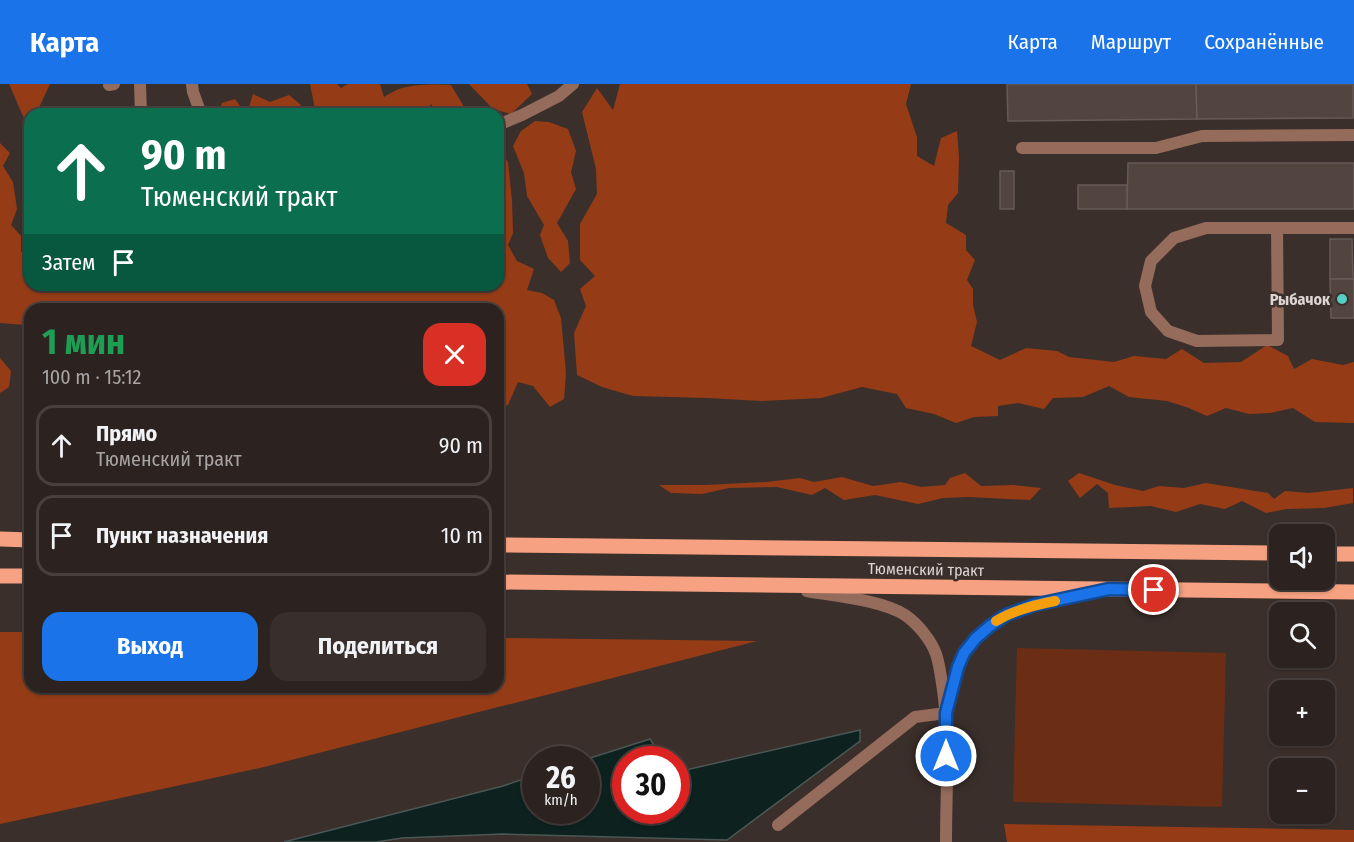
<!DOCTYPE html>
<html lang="ru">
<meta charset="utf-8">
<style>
body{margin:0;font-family:"Fira Sans Condensed",sans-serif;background:#382f2d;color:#f1f3f6;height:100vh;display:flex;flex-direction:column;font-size:22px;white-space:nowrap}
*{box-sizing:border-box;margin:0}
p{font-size:20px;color:#a6a4a5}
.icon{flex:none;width:33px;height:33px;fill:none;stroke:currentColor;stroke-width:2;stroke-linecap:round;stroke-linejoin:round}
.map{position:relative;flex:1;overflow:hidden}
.panel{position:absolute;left:24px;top:219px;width:480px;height:390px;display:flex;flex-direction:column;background:#2c2320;border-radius:18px;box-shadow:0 2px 4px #0004,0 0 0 2px #48403e}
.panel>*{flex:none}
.hud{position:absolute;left:24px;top:24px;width:480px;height:183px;border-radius:18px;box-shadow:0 2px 4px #0004,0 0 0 2px #48403e;background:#0b6e4f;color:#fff;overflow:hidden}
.controls{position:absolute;left:1269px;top:440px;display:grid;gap:12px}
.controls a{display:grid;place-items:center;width:66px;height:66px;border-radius:12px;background:#2c2320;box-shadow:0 2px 4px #0004,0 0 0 2px #48403e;font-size:30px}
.speed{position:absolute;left:522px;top:662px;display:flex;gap:12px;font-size:30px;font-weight:700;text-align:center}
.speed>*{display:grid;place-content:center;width:78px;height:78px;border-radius:50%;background:#2c2320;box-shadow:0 2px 4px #0004,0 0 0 2px #48403e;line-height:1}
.speed small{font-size:15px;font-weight:400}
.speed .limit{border:9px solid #d22;background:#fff;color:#111}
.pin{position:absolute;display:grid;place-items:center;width:51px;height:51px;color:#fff;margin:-26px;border:3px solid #fff;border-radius:50%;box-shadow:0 2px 6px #0007}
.me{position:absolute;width:66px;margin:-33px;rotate:0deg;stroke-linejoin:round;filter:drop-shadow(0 0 4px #0008)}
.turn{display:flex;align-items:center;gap:21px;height:126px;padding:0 18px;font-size:27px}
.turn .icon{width:78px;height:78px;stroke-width:2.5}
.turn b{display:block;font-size:42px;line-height:51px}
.then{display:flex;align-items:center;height:57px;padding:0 18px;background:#0003;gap:12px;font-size:22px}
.round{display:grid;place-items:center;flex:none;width:63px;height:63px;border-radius:18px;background:#382f2d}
.overview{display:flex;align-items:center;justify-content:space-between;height:102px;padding:0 18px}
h1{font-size:36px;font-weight:700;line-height:45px;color:#1e9e55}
.button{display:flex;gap:12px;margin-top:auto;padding:12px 18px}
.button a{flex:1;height:69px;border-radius:18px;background:#1a73e8;color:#fff;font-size:24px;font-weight:700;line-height:69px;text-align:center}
.button a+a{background:#382f2d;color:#f1f3f6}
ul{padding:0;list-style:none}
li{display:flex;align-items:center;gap:18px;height:81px;margin:0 12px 9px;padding:0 6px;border:3px solid #48403e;border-radius:18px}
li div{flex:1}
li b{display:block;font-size:22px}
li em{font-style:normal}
header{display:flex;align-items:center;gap:36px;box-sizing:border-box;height:84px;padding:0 30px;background:#1a73e8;color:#fff}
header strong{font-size:28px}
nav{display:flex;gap:33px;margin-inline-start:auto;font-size:21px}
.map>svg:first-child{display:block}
.green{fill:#6b2d14}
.forest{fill:#953c16}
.water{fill:#0d211f;stroke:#4b5755;stroke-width:1.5}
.building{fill:#524540;stroke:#685a56;stroke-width:1.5}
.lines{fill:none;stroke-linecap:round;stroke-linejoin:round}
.lane{stroke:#956b5c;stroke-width:12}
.street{stroke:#956b5c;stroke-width:12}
.primary{stroke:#f6a182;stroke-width:15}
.route-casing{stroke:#114b97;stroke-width:15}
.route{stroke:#1a73e8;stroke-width:10}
.slow{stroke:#f59e0b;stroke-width:10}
.poi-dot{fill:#55cec5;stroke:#3b2f2b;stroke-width:2}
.labels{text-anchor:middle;stroke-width:5;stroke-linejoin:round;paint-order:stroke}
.poi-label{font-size:16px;font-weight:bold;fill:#ddd5d2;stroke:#3b2f2b;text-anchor:end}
.street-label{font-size:16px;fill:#ddd5d2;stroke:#3b2f2b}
</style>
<header>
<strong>Карта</strong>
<nav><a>Карта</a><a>Маршрут</a><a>Сохранённые</a></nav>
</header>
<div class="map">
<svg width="1354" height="758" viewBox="0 0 1354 758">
<rect width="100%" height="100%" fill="#3b2f2b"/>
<polygon class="green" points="1017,564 1226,569 1222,723 1013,718"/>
<g class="forest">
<polygon points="9,0 50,0 36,30 30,30 30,48"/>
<path d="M310 0H337L341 4 348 0H380L384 13C389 10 395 6 402 4 416 0 436 0 451 1L463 21 459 30H438L431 20 426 30H311L315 25Z"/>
<polygon points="469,0 527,0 532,10 511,30 493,25"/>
<polygon points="620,0 911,0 906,20 917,53 917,72 934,82 941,54 957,47 959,73 958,109 948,121 946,139 966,151 966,166 975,176 967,196 973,205 973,221 977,238 971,262 1000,276 1026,264 1057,267 1069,273 1114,278 1134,272 1166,275 1182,265 1204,279 1241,278 1267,261 1288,272 1294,285 1312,275 1343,281 1354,278 1354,339 1315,338 1293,324 1270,329 1249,330 1226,324 1207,332 1189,324 1167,317 1129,313 1109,302 1083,313 1053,314 1044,325 1018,319 998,322 998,332 974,333 956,339 934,330 906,324 897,310 862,303 821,314 761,317 708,314 633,312 602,303 577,291 574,249 586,222 580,205 595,192 580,176 580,140 597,110 596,85 582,28 597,4 613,26"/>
<polygon points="253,10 270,18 289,11 301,21 292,30 247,30"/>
<polygon points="235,15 246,30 218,30 222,19"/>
<polygon points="535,37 549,38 568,45 576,67 571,88 576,105 557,139 568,157 570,179 561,188 548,174 540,151 544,141 527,112 524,89 513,62 521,47"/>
<polygon points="0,59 10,69 3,82 13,98 17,125 11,141 21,152 21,168 30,167 30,201 498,201 498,62 508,78 512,117 513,149 508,161 517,177 534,185 527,206 542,209 554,216 561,234 566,289 564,315 550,323 533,302 518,298 508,321 498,323 498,225 30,225 30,243 26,241 0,239"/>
<polygon points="0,274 11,287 9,303 0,309"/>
<polygon points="965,389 981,402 1013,401 1041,404 1030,416 969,413 943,414 918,420 875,411 844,416 825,404 812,411 777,403 729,404 702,410 671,409 659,401 706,401 766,398 800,394 814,398 842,393 873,402 901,398 921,403 945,401 950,394"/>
<polygon points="1079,389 1115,401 1143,407 1159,402 1184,404 1206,399 1268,409 1274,415 1285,407 1309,409 1353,404 1353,419 1324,424 1287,425 1266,429 1242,417 1225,425 1200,420 1176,428 1151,422 1109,424 1108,409 1097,400 1080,414 1068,397"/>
<polygon points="0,548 30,548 30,603 498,603 498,554 757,557 260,684 0,740"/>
<polygon points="1004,740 1354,746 1354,758 1007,758"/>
</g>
<polygon class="water" points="860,646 860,657 727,756 503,750 402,754 376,758 284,758 503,702 535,691 536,726 586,726 587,675 650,655 663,675 626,675 626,726 676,726 677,688"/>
<g class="building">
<polygon points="1007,0 1196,0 1197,35 1008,37"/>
<polygon points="1196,0 1353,0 1353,34 1197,35"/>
<polygon points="128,25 129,30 107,30 106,29"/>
<polygon points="1128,79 1354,79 1354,125 1127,125"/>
<rect x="1000" y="87" width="14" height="38"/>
<rect x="1078" y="101" width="49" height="24"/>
<polygon points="1330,155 1352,155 1353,195 1330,195"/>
<polygon points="1330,195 1354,195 1354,234 1331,234"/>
</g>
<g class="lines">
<g class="lane">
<polyline points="140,0 141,30"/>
<polyline points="192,0 193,8 201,30"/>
<polyline points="109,1 114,0"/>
<polyline points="498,41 522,31 559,12 573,0"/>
<polyline points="1022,64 1156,64 1202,52 1354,51"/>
<polyline points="1277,144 1278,256 1197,257 1168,247 1151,228 1145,202 1151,177 1174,154 1206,144 1354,144"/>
<polyline points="778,741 915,633 946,629"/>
</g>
<g class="street">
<path d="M807 507C834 512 883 516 905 531 918 540 931 556 936 570 940 582 941 594 943 606 950 656 946 708 946 758"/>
<path d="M948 622C952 605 955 585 965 569 992 524 1045 519 1092 509"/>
</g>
<g class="primary">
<polyline points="0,455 30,456"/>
<polyline points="498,461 1280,469"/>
<polyline points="1324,470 1354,470"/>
<polyline points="0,492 30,492"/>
<polyline points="498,498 1354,508"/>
</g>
</g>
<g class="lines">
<defs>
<polyline id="route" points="946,672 946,629 958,583 964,569 976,554 990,542 1006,531 1034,521 1109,505 1154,506"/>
</defs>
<use href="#route" class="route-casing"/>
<use href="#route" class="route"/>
<path class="slow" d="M996 537C1014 526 1034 521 1055 517"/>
</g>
<circle class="poi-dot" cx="1342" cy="215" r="6"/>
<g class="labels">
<g class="poi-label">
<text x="1330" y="221">Рыбачок</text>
</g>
<g class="street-label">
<text transform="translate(926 485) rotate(1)" y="6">Тюменский тракт</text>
</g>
</g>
</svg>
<div class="controls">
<a><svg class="icon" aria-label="sound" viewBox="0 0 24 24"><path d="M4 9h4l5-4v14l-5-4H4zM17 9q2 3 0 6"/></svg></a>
<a><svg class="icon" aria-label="search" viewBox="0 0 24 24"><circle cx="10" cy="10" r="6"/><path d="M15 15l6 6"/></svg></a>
<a>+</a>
<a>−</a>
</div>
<div class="speed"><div>26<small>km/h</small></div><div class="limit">30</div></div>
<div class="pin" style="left:1154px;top:506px;background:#d93025"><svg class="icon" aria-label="arrive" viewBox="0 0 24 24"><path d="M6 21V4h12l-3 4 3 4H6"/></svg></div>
<svg class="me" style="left:946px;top:672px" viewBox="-20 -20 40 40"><circle r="17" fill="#1a73e8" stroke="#fff" stroke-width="3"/><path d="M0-11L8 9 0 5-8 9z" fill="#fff"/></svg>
<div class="hud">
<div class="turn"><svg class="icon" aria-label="ahead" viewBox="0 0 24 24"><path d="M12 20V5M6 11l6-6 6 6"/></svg><div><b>90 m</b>Тюменский тракт</div></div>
<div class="then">Затем<svg class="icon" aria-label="arrive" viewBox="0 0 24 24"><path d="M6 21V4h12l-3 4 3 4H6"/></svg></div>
</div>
<section class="panel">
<div class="overview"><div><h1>1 мин</h1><p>100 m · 15:12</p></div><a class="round" style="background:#d93025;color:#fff"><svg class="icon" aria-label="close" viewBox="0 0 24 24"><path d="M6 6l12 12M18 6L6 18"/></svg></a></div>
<ul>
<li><svg class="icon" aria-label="ahead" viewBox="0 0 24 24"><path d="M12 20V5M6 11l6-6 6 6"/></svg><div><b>Прямо</b><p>Тюменский тракт</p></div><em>90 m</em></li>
<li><svg class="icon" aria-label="arrive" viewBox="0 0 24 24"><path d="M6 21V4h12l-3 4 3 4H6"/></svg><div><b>Пункт назначения</b></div><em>10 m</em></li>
</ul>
<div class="button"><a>Выход</a><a>Поделиться</a></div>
</section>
</div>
